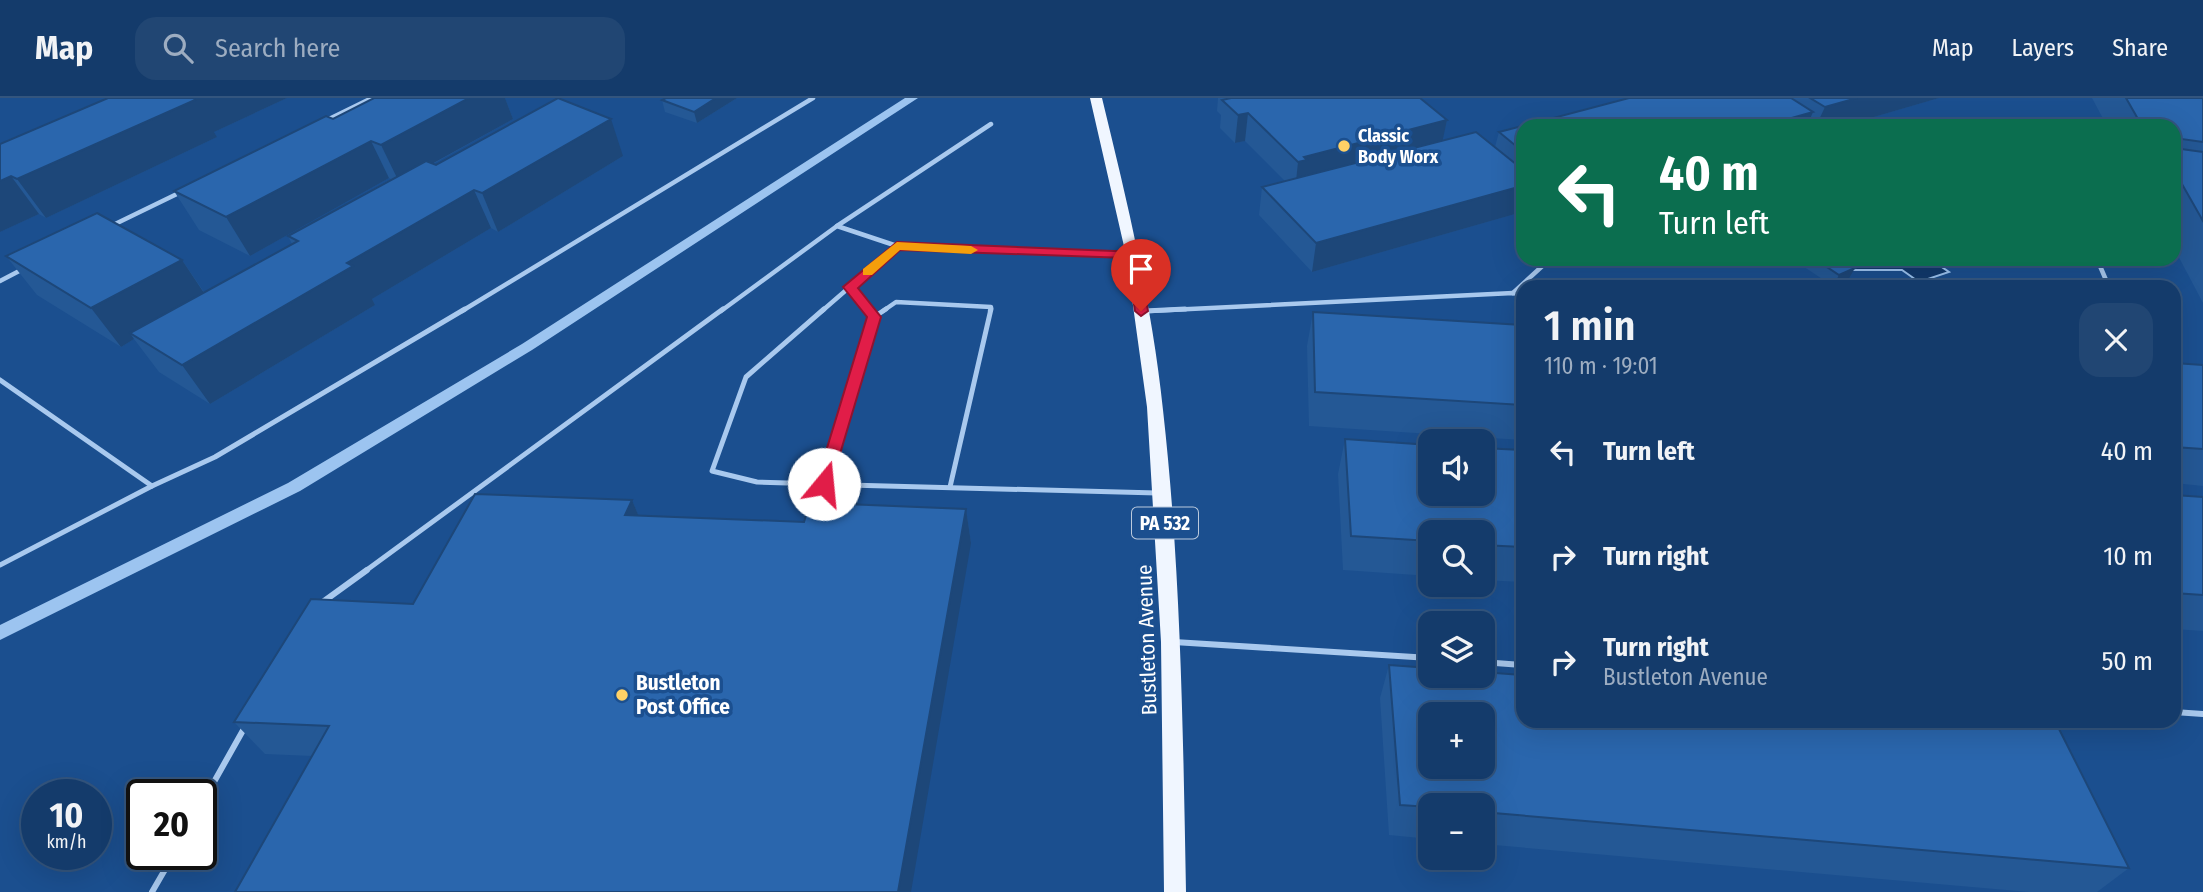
<!DOCTYPE html>
<meta charset="utf-8">
<style>
body{margin:0;font-family:"Fira Sans Condensed",sans-serif;background:#214673;color:#f1f3f6;height:100vh;display:flex;flex-direction:column;font-size:26px;white-space:nowrap}
*{box-sizing:border-box;margin:0}
p{font-size:23px;color:#9dadc1}
.icon{flex:none;width:38px;height:38px;fill:none;stroke:currentColor;stroke-width:2;stroke-linecap:round;stroke-linejoin:round}
.map{position:relative;flex:1;overflow:hidden}
.drawer{position:absolute;left:1516px;top:182px;width:665px;height:448px;display:flex;flex-direction:column;background:#143b6b;border-radius:21px;box-shadow:0 7px 28px #0002,0 0 0 2px #33557e}
.drawer>*{flex:none}
.hud{position:absolute;left:1516px;top:21px;width:665px;height:147px;border-radius:21px;box-shadow:0 7px 28px #0002,0 0 0 2px #33557e;background:#0b6e4f;color:#fff;overflow:hidden}
.controls{position:absolute;left:1418px;top:331px;display:grid;gap:14px}
.controls a{display:grid;place-items:center;width:77px;height:77px;border-radius:14px;background:#143b6b;box-shadow:0 7px 28px #0002,0 0 0 2px #33557e;font-size:35px}
.speed{position:absolute;left:21px;top:681px;display:flex;gap:14px;font-size:35px;font-weight:700;text-align:center}
.speed>*{display:grid;place-content:center;width:91px;height:91px;border-radius:50%;background:#143b6b;box-shadow:0 7px 28px #0002,0 0 0 2px #33557e;line-height:1}
.speed small{font-size:18px;font-weight:400}
.speed .limit{border:4px solid #111;border-radius:10px;background:#fff;color:#111}
.pin{position:absolute;display:grid;place-items:center;width:60px;height:60px;color:#fff;margin:-72px -30px;border-radius:50% 50% 50% 0;rotate:-45deg;box-shadow:0 0 7px #0007}
.pin .icon{rotate:45deg}
.me{position:absolute;width:77px;margin:-38px;rotate:17deg;stroke-linejoin:round;filter:drop-shadow(0 0 5px #0008)}
.turn{display:flex;align-items:center;gap:24px;height:147px;padding:0 28px;font-size:32px}
.turn .icon{width:91px;height:91px;stroke-width:2.5}
.turn b{display:block;font-size:49px;line-height:60px}
.round{display:grid;place-items:center;flex:none;width:74px;height:74px;border-radius:21px;background:#214673}
.overview{display:flex;align-items:center;justify-content:space-between;height:119px;padding:0 28px}
h1{font-size:42px;font-weight:600;line-height:52px}
ul{padding:0;list-style:none}
li{display:flex;align-items:center;gap:21px;height:105px;padding:0 28px}
li div{flex:1}
li b{display:block;font-size:26px}
li em{font-style:normal}
header{display:flex;align-items:center;gap:42px;box-sizing:border-box;height:98px;padding:0 35px;background:#143b6b;border-bottom:2px solid #33557e}
header strong{font-size:33px}
nav{display:flex;gap:38px;margin-inline-start:auto;font-size:24px}
.search{width:490px;height:63px;background:#214673;display:flex;align-items:center;gap:18px;box-sizing:border-box;padding:0 24px;border-radius:21px;color:#9dadc1;font-size:26px}
.map>svg:first-child{display:block}
.water{fill:#123a6d;stroke:#9cc4f0;stroke-width:2}
.lines{fill:none;stroke-linecap:round;stroke-linejoin:round}
.stream{fill:#9cc4f0;fill-rule:evenodd}
.lane-far2{stroke:#a9c9ee;stroke-width:4.5}
.lane-far1{stroke:#a9c9ee;stroke-width:5}
.lane{stroke:#a9c9ee;stroke-width:6}
.primary{fill:#f0f6ff;fill-rule:evenodd}
.wall{fill:#245895}
.shaded-wall{fill:#1d4779}
.building{fill:#2a66ad;stroke:#1d4779;stroke-width:2;fill-rule:evenodd}
.route{fill:#e11d48;stroke:#92132f;stroke-width:2}
.slow{fill:#f59e0b}
.poi-dot{fill:#ffd166;stroke:#1b4f8f;stroke-width:2.5}
.labels{text-anchor:middle;stroke-width:7;stroke-linejoin:round;paint-order:stroke}
.far-poi-label{font-size:18px;font-weight:bold;fill:#fff;stroke:#1b4f8f;text-anchor:start}
.shield{fill:#1b4f8f;stroke:#bbcadd;stroke-width:2}
.shield-label{font-size:19px;font-weight:bold;fill:#fff}
.street-label{font-size:21px;fill:#fff;stroke:#1b4f8f}
.poi-label{font-size:21px;font-weight:bold;fill:#fff;stroke:#1b4f8f;text-anchor:start}
</style>
<header>
<strong>Map</strong>
<div class="search"><svg class="icon" aria-label="search" viewBox="0 0 24 24"><circle cx="10" cy="10" r="6"/><path d="M15 15l6 6"/></svg>Search here</div>
<nav><a>Map</a><a>Layers</a><a>Share</a></nav>
</header>
<div class="map">
<svg width="2203" height="794" viewBox="0 0 2203 794">
<rect width="100%" height="100%" fill="#1b4f8f"/>
<polygon class="water" points="1828,161 1930,161 1949,174 1919,184 1902,172 1845,172"/>
<g class="lines">
<polygon class="stream" points="905,0 918,0 532,252 300,393 0,542 0,527 288,385 522,246"/>
<g class="lane-far2">
<polyline points="327,22 372,0"/>
<polyline points="991,26 837,128 897,148 1130,157"/>
<polyline points="2008,28 2011,28"/>
<polyline points="111,128 181,94"/>
<polyline points="2097,161 2109,189"/>
<polyline points="0,183 23,171"/>
<polyline points="850,189 869,213"/>
<polyline points="1513,195 1550,161"/>
<polyline points="462,213 813,0"/>
<polyline points="721,213 837,128"/>
<polyline points="822,213 897,148"/>
<polyline points="883,213 896,204 991,209 990,213"/>
<polyline points="1149,213 1513,195 1522,197"/>
</g>
<g class="lane-far1">
<polyline points="868,211 874,219"/>
<polyline points="1145,213 1185,211"/>
<polyline points="0,282 152,388 215,359 465,211"/>
<polyline points="821,386 757,384 712,373 746,279 824,211"/>
<polyline points="824,386 874,219 886,211"/>
<polyline points="848,387 1157,395"/>
<polyline points="950,389 991,211"/>
<polyline points="0,467 152,388"/>
<polyline points="364,474 723,211"/>
</g>
<g class="lane">
<polyline points="320,506 367,472"/>
<polyline points="1174,544 1430,560"/>
<polyline points="1482,564 1522,567"/>
<polyline points="2174,614 2203,616"/>
<polyline points="201,707 246,627"/>
<polyline points="152,794 174,756"/>
</g>
<path class="primary" d="M1090 0H1102C1127 103 1152 206 1163 312 1181 472 1183 633 1186 794H1164L1161 544 1147 309 1126 157Z"/>
</g>
<g class="wall">
<polygon points="108,0 287,0 214,34 217,39 46,120 39,116 0,134 0,46"/>
<polygon points="374,0 505,0 513,21 433,66 436,67 623,58 498,134 491,130 372,201 375,207 210,306 159,274 134,241 121,249 37,197 6,158 182,162 204,194 292,146 288,138 391,81 389,80 250,158 199,132 174,93 333,21"/>
<polygon points="737,0 697,25 665,14 662,2"/>
<polygon points="1218,0 1420,0 1447,22 1442,42 1495,49 1499,34 1522,28 1522,114 1312,174 1259,117 1262,89 1285,83 1245,43 1235,45 1220,30 1221,17 1217,13"/>
<polygon points="1629,0 1939,0 1843,28 1523,28"/>
<polygon points="2092,0 2203,0 2203,205 2174,150 2174,28 2107,28"/>
<polygon points="1792,161 1840,161 1848,182 1833,188"/>
<polygon points="1960,161 2021,161 2016,169"/>
<polygon points="1313,214 1522,227 1522,342 1309,328 1307,248"/>
<polygon points="2174,265 2203,267 2203,388 2174,385"/>
<polygon points="1345,341 1522,352 1522,484 1482,482 1482,434 1430,434 1430,478 1343,472 1338,376"/>
<polygon points="853,383 858,406 966,411 971,445 312,658 265,656 234,624 413,506 632,402 638,417 804,424"/>
<polygon points="2174,397 2203,399 2203,533 2174,531"/>
<polygon points="1389,567 2129,770 2097,794 2029,794 1482,746 1482,707 1430,707 1430,741 1389,737 1380,600"/>
</g>
<g class="shaded-wall">
<polygon points="193,0 287,0 214,34 217,39 46,120 17,81"/>
<polygon points="469,0 505,0 513,21 399,84 381,47"/>
<polygon points="716,0 737,0 697,25 694,14"/>
<polygon points="1857,0 1939,0 1843,28 1816,28 1825,9"/>
<polygon points="1813,14 1807,28 1763,28"/>
<polygon points="1248,15 1245,43 1235,45 1238,17"/>
<polygon points="611,21 623,58 498,134 482,95"/>
<polygon points="1447,22 1441,50 1295,93 1298,64 1304,59"/>
<polygon points="371,43 389,80 250,158 226,119"/>
<polygon points="11,78 39,116 0,134 0,83"/>
<polygon points="1522,88 1522,114 1312,174 1316,145"/>
<polygon points="474,92 491,130 372,201 375,207 210,306 182,267 347,165"/>
<polygon points="182,162 208,201 130,235 134,241 121,249 91,210"/>
<polygon points="1855,170 1848,182 1833,188 1839,177"/>
<polygon points="853,383 860,417 846,406"/>
<polygon points="632,402 646,436 625,417"/>
<polygon points="966,411 971,445 911,794 898,794"/>
</g>
<g class="building">
<polygon points="108,0 194,0 195,2 17,81 11,78 0,83 0,46"/>
<polygon points="374,0 469,0 381,47 371,43 226,119 174,93 326,18 333,21"/>
<polygon points="558,0 611,21 482,95 474,92 347,165 353,168 182,267 130,235 298,143 288,138 426,63 436,67"/>
<polygon points="666,0 716,0 694,14 662,2"/>
<polygon points="1231,0 1420,0 1447,22 1304,59 1307,62 1298,64 1248,15 1238,17 1222,2"/>
<polygon points="1629,0 1791,0 1813,14 1763,28 1523,28"/>
<polygon points="1810,0 1857,0 1825,9"/>
<polygon points="2126,0 2203,0 2203,44 2174,40 2174,28 2142,28"/>
<polygon points="1522,28 1522,53 1499,34"/>
<polygon points="1476,34 1522,71 1522,88 1316,145 1262,89"/>
<polygon points="2174,50 2203,54 2203,123 2174,72"/>
<polygon points="97,115 182,162 91,210 6,158"/>
<polygon points="1815,161 1840,161 1855,170 1839,177"/>
<polygon points="1313,214 1522,227 1522,307 1315,294"/>
<polygon points="2174,265 2203,267 2203,351 2174,349"/>
<polygon points="1345,341 1430,347 1430,396 1482,396 1482,350 1522,352 1522,449 1482,447 1482,434 1430,434 1430,443 1351,438"/>
<polygon points="817,381 853,383 846,406 966,411 898,794 235,794 329,628 234,624 311,501 413,506 475,396 632,402 625,417 804,424"/>
<polygon points="2174,397 2203,399 2203,497 2174,495"/>
<path d="M1389 567 1430 570V578H1482V574L1522 577V623H2055L2129 770 1482 714V707H1430V709L1400 707ZM1430 616H1482V668H1430Z"/>
</g>
<polygon class="route" points="897,144 1138,154 1148,213 1141,218 1135,213 1127,160 900,152 858,190 881,219 831,386 824,392 818,390 816,386 867,219 843,189"/>
<polygon class="slow" points="897,144 971,148 978,152 971,156 900,152 872,177 863,177 863,171"/>
<g class="poi-dot">
<circle cx="1344" cy="48" r="7"/>
<circle cx="622" cy="597" r="7"/>
</g>
<g class="labels">
<g class="far-poi-label">
<text x="1358" y="44">Classic<tspan x="1358" dy="21">Body Worx</tspan></text>
</g>
<rect class="shield" x="1132" y="409.5" width="66" height="31" rx="5"/>
<g class="shield-label">
<text x="1165" y="432">PA 532</text>
</g>
<g class="street-label">
<text transform="translate(1147 542) rotate(-92)" y="7">Bustleton Avenue</text>
</g>
<g class="poi-label">
<text x="636" y="592">Bustleton<tspan x="636" dy="24">Post Office</tspan></text>
</g>
</g>
</svg>
<div class="controls">
<a><svg class="icon" aria-label="sound" viewBox="0 0 24 24"><path d="M4 9h4l5-4v14l-5-4H4zM17 9q2 3 0 6"/></svg></a>
<a><svg class="icon" aria-label="search" viewBox="0 0 24 24"><circle cx="10" cy="10" r="6"/><path d="M15 15l6 6"/></svg></a>
<a><svg class="icon" aria-label="layers" viewBox="0 0 24 24"><path d="M12 4l9 5-9 5-9-5zM3 14l9 5 9-5"/></svg></a>
<a>+</a>
<a>−</a>
</div>
<div class="speed"><div>10<small>km/h</small></div><div class="limit">20</div></div>
<div class="pin" style="left:1141px;top:213px;background:#d93025"><svg class="icon" aria-label="arrive" viewBox="0 0 24 24"><path d="M6 21V4h12l-3 4 3 4H6"/></svg></div>
<svg class="me" style="left:824px;top:386px" viewBox="-20 -20 40 40"><circle r="19" fill="#fff"/><path d="M0-13L10 11 0 6-10 11z" fill="#e11d48"/></svg>
<div class="hud">
<div class="turn"><svg class="icon" aria-label="left" viewBox="0 0 24 24"><path d="M17 20v-9H6M10 6l-5 5 5 5"/></svg><div><b>40 m</b>Turn left</div></div>
</div>
<section class="drawer">
<div class="overview"><div><h1>1 min</h1><p>110 m · 19:01</p></div><a class="round"><svg class="icon" aria-label="close" viewBox="0 0 24 24"><path d="M6 6l12 12M18 6L6 18"/></svg></a></div>
<ul>
<li><svg class="icon" aria-label="left" viewBox="0 0 24 24"><path d="M17 20v-9H6M10 6l-5 5 5 5"/></svg><div><b>Turn left</b></div><em>40 m</em></li>
<li><svg class="icon" aria-label="right" viewBox="0 0 24 24"><path d="M7 20v-9h11M14 6l5 5-5 5"/></svg><div><b>Turn right</b></div><em>10 m</em></li>
<li><svg class="icon" aria-label="right" viewBox="0 0 24 24"><path d="M7 20v-9h11M14 6l5 5-5 5"/></svg><div><b>Turn right</b><p>Bustleton Avenue</p></div><em>50 m</em></li>
</ul>
</section>
</div>
